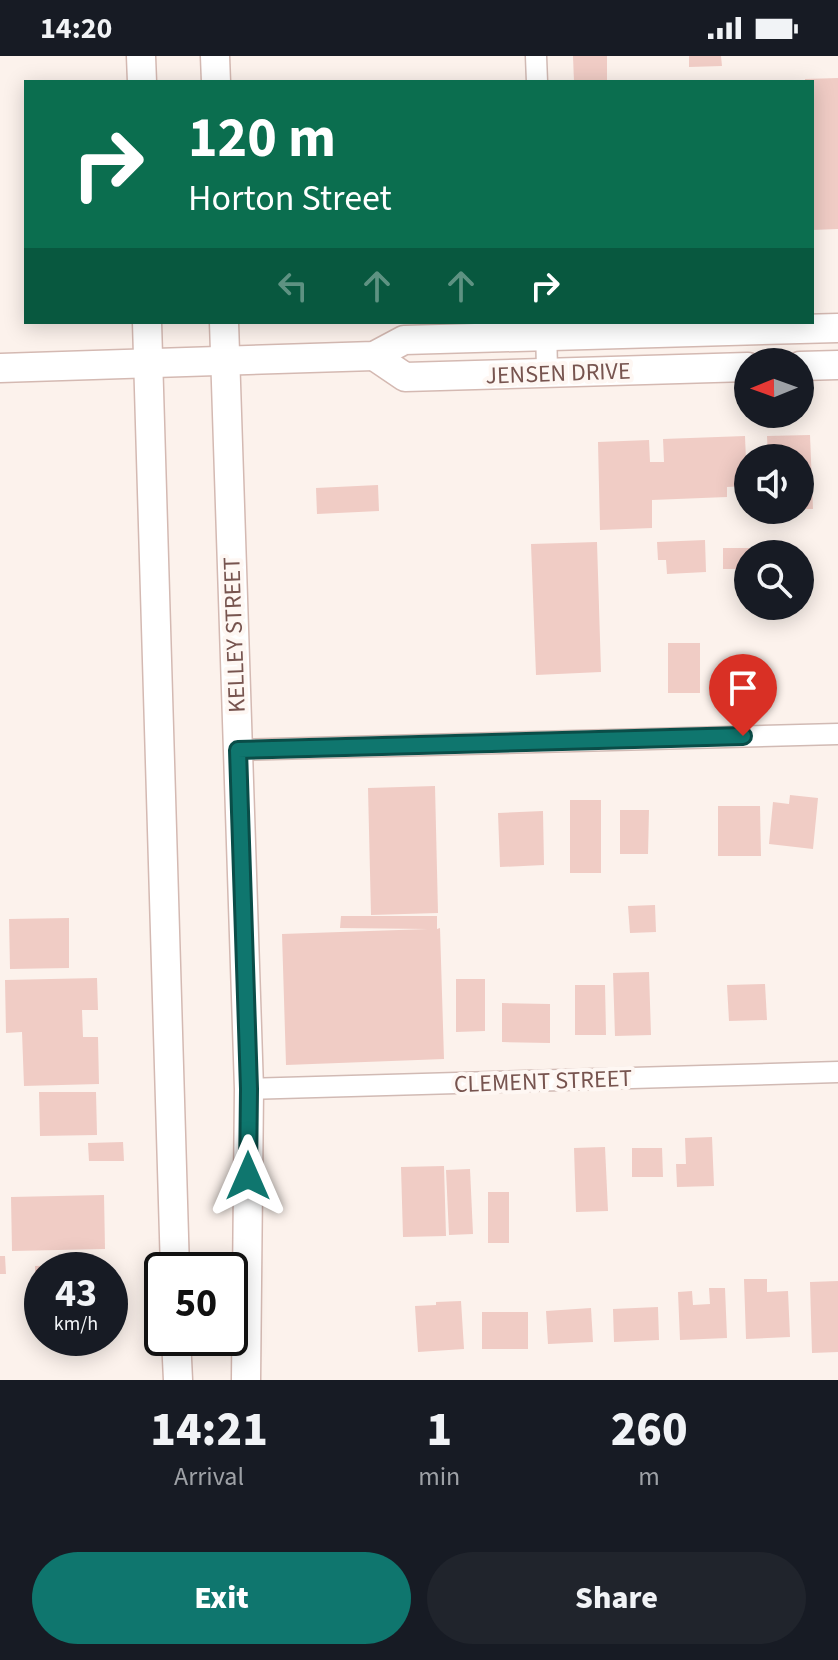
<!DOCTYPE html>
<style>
body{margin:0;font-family:"Source Sans 3",sans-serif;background:#20242c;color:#f1f3f6;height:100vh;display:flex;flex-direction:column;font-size:30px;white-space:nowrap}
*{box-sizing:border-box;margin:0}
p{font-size:26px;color:#9ea1a6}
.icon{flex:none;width:44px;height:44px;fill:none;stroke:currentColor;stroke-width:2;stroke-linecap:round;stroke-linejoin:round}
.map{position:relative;height:1324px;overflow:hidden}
.sheet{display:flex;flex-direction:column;background:#171b24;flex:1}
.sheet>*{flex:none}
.hud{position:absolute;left:24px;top:24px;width:790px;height:244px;border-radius:0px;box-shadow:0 4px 20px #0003;background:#0b6e4f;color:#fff;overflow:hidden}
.needle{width:52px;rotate:269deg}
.tools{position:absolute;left:734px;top:292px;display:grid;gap:16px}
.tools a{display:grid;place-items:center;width:80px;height:80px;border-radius:50%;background:#171b24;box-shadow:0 4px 20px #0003;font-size:40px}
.speed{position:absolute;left:24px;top:1196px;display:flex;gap:16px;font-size:40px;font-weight:700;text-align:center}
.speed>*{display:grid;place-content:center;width:104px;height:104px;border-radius:50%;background:#171b24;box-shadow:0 4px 20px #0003;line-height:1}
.speed small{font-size:20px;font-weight:400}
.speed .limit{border:4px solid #111;border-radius:12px;background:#fff;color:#111}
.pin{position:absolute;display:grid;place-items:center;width:68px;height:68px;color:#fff;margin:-82px -34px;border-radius:50% 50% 50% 0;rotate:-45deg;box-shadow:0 0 8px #0007}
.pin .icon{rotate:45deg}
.me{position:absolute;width:88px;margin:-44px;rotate:0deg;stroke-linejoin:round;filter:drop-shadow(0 0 6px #0008)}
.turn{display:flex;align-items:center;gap:28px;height:168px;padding:0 32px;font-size:36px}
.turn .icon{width:104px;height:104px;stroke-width:2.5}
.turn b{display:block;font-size:56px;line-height:68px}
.lanes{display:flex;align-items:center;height:76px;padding:0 32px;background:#0003;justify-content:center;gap:40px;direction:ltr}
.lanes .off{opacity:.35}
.eta{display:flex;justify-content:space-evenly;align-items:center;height:136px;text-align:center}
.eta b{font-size:48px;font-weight:800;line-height:56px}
.cta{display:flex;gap:16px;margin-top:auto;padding:16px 32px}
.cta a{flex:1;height:92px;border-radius:48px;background:#0f766e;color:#fff;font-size:32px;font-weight:800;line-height:92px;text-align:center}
.cta a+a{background:#20242c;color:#f1f3f6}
.status{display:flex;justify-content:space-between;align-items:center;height:56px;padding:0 40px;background:#171b24;direction:ltr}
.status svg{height:22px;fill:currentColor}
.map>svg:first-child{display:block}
.building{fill:#f0ccc5}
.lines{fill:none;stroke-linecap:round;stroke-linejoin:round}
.minor-casing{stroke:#d1bab4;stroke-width:23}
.secondary-casing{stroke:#d4b9b2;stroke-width:31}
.minor{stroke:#fff;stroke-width:20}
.secondary{stroke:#fff;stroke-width:28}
.route-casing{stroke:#0a4d48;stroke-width:20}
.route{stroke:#0f766e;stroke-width:14}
.labels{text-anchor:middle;stroke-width:8;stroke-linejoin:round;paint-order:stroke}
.street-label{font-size:24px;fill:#77544f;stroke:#fef7f3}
</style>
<div class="status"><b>14:20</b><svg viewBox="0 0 49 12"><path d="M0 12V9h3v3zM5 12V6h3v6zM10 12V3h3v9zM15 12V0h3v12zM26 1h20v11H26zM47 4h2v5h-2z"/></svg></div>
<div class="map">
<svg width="838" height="1324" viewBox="0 0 838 1324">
<rect width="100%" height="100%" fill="#fcf2ec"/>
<g class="building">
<polygon points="573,0 607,0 607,25 574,26"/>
<polygon points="689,0 721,0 722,10 689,11"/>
<polygon points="838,22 838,173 812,174 812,26 805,26 805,23"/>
<polygon points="810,379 813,453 800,453 800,402 768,402 767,380"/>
<polygon points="745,380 747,430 727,431 727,441 652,444 652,472 600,474 598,386 649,384 650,406 664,406 663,383"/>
<polygon points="378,429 379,455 317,458 316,432"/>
<polygon points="705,484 706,516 667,518 666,504 658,504 657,486"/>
<polygon points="597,486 601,616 536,619 531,488"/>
<polygon points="723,492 765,492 765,498 748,498 748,513 723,513"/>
<rect x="668" y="587" width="32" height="50"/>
<polygon points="435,730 438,857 371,859 368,732"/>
<polygon points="790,739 818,742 813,793 769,788 773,746 789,748"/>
<rect x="570" y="744" width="31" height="73"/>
<polygon points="718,750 760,750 761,800 718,800"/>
<polygon points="620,754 649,754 648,798 620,798"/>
<polygon points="543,755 544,809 500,811 498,757"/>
<polygon points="655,849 656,876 630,877 628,850"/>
<polygon points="341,860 437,860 437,873 440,872 444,1003 286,1009 282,878 428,873 340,872"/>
<polygon points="69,862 69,912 10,913 9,863"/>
<polygon points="649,916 651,979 615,980 613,917"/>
<polygon points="97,922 98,954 82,954 83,981 98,981 99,1028 24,1030 22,976 6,977 5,924"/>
<polygon points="456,923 485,923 485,975 456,976"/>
<polygon points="765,928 767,964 729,965 727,929"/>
<polygon points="575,929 605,929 606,979 575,979"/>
<polygon points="502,947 550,948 550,987 502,986"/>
<polygon points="39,1036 96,1036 97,1079 40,1080"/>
<polygon points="712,1081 714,1130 677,1131 676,1108 686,1108 685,1082"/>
<polygon points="123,1086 124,1105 89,1105 88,1087"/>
<polygon points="605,1091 608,1155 576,1156 574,1092"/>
<polygon points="632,1092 662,1092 663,1121 632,1121"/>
<polygon points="444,1110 446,1180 403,1181 401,1111"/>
<polygon points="470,1113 473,1178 449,1179 446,1114"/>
<rect x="488" y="1136" width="21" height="51"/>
<polygon points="104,1139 105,1193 12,1195 11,1141"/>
<polygon points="0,1200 5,1200 6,1218 0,1218"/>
<polygon points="60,1209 60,1214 42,1214 42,1227 35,1227 35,1210"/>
<polygon points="744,1223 767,1223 767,1236 788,1235 790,1281 746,1283"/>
<polygon points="838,1225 838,1296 812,1297 810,1226"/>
<polygon points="709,1232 725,1232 727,1282 680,1284 678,1236 692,1235 693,1249 710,1248"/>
<polygon points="461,1245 464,1293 418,1296 415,1250 436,1249 436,1246"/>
<polygon points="658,1251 659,1284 614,1286 613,1253"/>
<polygon points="591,1252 593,1286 548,1288 546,1255"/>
<rect x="482" y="1256" width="46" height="37"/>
</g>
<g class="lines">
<defs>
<g id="minor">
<polyline points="536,0 537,26"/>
<polyline points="546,266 547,317"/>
<polyline points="238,694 838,678"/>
<polyline points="249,1033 838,1016"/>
</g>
<g id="secondary">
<polyline points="141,0 142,26"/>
<polyline points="215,0 216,26"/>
<polyline points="147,266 175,1214"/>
<polyline points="224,266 249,1033 246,1324"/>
<polyline points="374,300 405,321 748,311"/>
<polyline points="800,310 838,309"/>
<polyline points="0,312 374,300 404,284 838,272"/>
<polyline points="176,1282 178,1324"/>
</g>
</defs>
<use href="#minor" class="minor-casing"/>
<use href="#secondary" class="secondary-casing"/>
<use href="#minor" class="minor"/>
<use href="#secondary" class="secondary"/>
</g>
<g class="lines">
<defs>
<polyline id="route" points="248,1120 249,1033 238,694 743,680"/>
</defs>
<use href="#route" class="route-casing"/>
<use href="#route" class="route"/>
</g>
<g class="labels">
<g class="street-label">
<text transform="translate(558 317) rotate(-2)" y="8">JENSEN DRIVE</text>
<text transform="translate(234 579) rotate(-92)" y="8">KELLEY STREET</text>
<text transform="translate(543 1025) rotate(-2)" y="8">CLEMENT STREET</text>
</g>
</g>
</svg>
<div class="tools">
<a><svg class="needle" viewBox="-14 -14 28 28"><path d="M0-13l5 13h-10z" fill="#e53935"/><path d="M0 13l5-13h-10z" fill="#9ea1a6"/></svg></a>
<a><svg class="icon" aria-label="sound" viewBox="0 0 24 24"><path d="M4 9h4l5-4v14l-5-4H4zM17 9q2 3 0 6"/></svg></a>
<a><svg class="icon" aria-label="search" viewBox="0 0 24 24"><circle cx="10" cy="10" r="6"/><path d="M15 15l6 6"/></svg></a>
</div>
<div class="speed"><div>43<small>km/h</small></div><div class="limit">50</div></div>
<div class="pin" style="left:743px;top:680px;background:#d93025"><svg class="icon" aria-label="arrive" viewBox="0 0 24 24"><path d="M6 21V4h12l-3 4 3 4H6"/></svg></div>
<svg class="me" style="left:248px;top:1120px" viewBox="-20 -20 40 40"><path d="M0-17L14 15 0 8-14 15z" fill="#0f766e" stroke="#fff" stroke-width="4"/></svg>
<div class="hud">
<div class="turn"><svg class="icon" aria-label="right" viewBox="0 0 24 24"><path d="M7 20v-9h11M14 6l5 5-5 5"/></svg><div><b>120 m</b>Horton Street</div></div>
<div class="lanes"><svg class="icon off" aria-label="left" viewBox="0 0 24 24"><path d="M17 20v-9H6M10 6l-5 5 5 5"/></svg><svg class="icon off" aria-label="ahead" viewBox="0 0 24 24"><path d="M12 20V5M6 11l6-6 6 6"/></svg><svg class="icon off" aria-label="ahead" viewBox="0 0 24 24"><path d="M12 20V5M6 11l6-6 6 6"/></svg><svg class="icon" aria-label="right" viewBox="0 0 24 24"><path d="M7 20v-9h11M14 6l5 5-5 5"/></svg></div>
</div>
</div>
<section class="sheet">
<div class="eta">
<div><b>14:21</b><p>Arrival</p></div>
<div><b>1</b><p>min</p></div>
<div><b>260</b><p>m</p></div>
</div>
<div class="cta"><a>Exit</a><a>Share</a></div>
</section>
